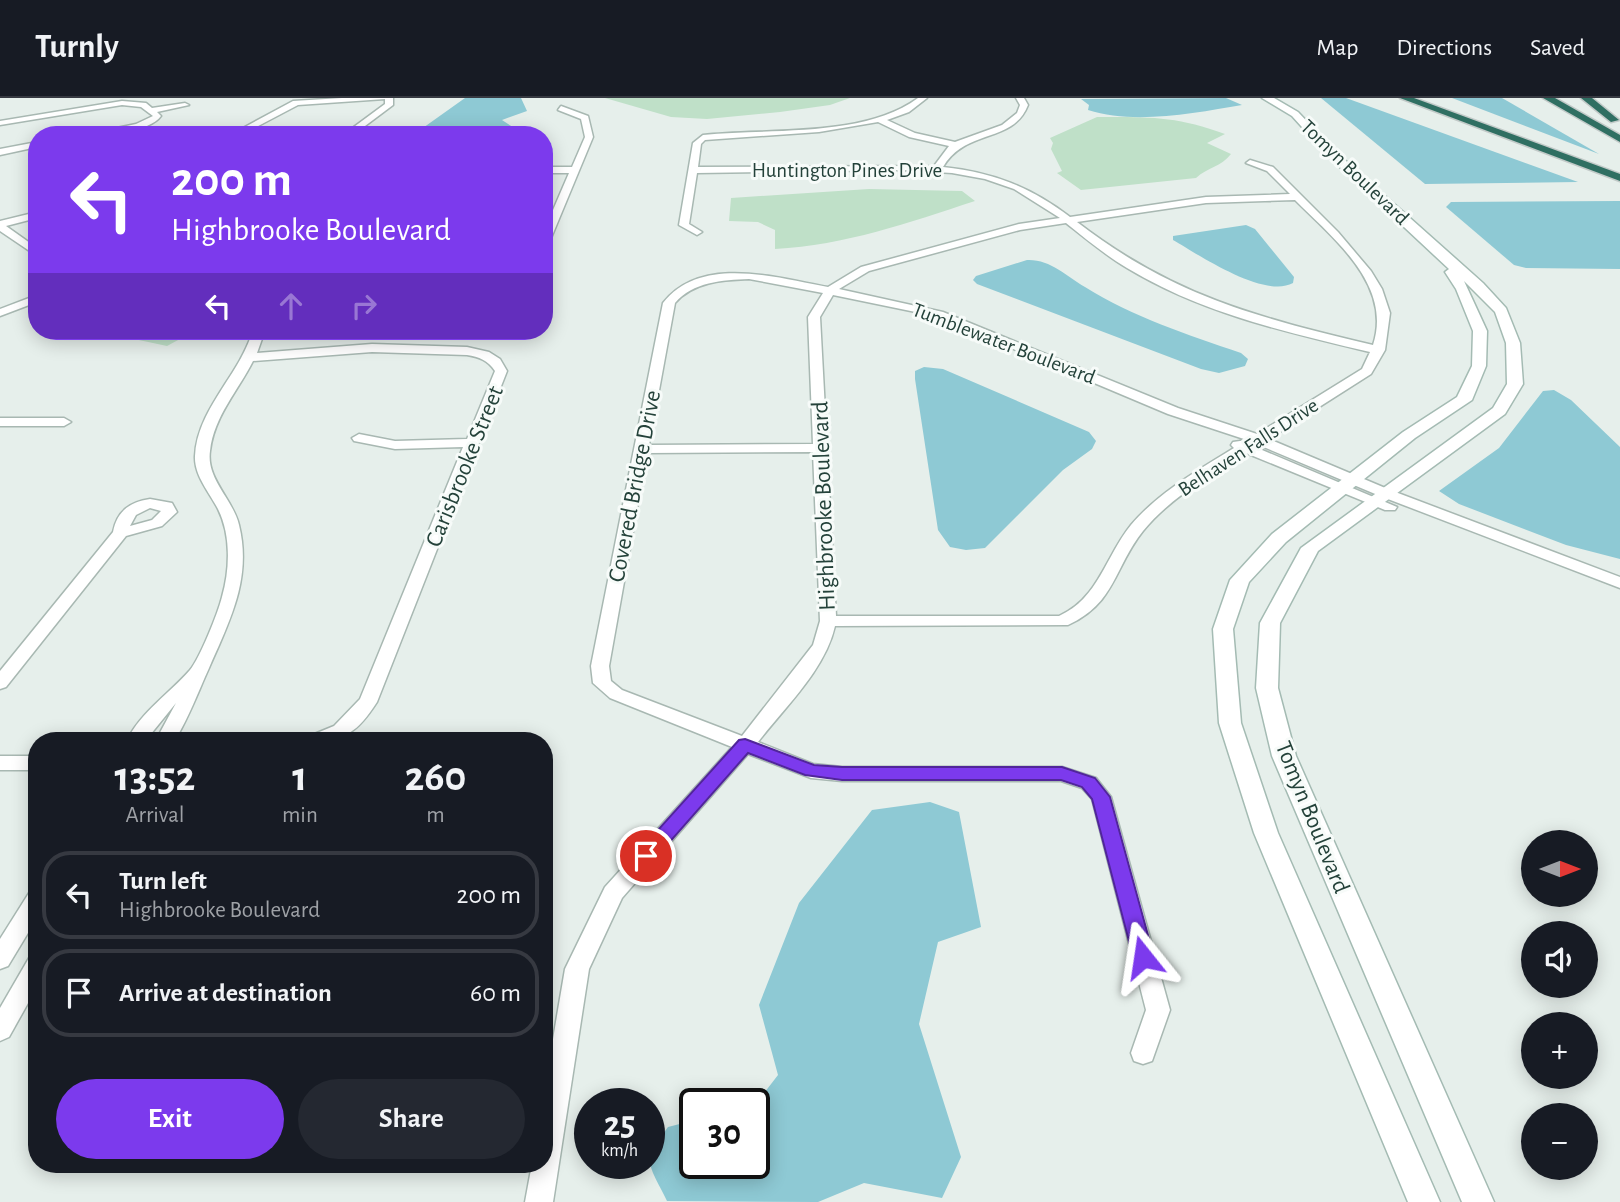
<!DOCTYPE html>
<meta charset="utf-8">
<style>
body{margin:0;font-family:"Alegreya Sans",sans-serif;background:#242831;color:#f1f3f6;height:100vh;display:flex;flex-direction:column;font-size:26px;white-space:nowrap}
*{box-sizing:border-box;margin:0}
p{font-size:23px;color:#9ea1a6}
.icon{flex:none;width:38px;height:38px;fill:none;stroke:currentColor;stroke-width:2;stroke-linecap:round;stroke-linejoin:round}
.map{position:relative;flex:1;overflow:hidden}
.sheet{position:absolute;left:28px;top:634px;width:525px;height:441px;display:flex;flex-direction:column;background:#171b24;border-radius:28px;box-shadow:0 4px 18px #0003}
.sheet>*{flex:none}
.banner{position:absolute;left:28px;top:28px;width:525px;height:214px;border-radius:28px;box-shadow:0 4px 18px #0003;background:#7c3aed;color:#fff;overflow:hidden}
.needle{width:46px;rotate:90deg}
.tools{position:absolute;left:1521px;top:732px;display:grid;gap:14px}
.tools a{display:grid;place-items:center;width:77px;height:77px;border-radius:50%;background:#171b24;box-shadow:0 4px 18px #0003;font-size:35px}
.speed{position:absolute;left:574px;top:990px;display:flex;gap:14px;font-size:35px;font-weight:700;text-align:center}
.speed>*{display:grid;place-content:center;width:91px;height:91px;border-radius:50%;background:#171b24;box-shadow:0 4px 18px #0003;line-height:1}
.speed small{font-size:18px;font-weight:400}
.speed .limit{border:4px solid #111;border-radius:10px;background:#fff;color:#111}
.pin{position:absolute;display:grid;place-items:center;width:60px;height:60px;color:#fff;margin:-30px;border:4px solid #fff;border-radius:50%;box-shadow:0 2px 7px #0007}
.me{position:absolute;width:77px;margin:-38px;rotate:345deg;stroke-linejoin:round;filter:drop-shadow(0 0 5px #0008)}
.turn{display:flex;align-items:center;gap:24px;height:147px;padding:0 28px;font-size:32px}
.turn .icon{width:91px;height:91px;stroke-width:2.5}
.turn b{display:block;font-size:49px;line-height:60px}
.lanes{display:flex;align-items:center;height:66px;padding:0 28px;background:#0003;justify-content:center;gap:35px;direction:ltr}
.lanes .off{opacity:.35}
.eta{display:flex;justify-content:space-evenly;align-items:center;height:119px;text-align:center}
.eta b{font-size:42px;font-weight:600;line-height:49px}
.action{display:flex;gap:14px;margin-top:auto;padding:14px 28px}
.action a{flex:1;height:80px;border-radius:42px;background:#7c3aed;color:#fff;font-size:28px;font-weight:600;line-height:80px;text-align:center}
.action a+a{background:#242831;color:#f1f3f6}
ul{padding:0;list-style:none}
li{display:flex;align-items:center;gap:21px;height:88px;margin:0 14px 10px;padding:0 14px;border:4px solid #363941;border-radius:28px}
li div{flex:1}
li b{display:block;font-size:26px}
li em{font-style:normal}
header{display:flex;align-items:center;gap:42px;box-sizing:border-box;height:98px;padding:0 35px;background:#171b24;border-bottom:2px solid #363941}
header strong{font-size:33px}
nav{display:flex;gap:38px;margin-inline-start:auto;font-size:24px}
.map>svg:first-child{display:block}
.green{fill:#bfe0c8}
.water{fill:#8ec9d4}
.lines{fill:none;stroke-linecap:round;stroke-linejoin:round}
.street-casing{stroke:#a8b8b2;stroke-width:3}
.secondary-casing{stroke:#a4bbb3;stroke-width:3}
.highway-casing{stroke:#c2cac8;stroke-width:3}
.street{fill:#fff;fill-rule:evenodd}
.secondary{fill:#fff;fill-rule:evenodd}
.highway{fill:#2f6f62;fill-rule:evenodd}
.route{fill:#7c3aed;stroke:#51269a;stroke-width:2}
.labels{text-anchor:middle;stroke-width:6;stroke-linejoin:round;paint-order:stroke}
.far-street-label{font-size:21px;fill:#24423a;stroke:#f7fbf9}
.street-label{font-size:24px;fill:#24423a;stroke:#f7fbf9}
</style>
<header>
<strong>Turnly</strong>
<nav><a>Map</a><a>Directions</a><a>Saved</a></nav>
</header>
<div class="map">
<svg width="1620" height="1104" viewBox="0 0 1620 1104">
<rect width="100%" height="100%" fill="#e6efeb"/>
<g class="green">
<polygon points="605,0 850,0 830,7 780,14 707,21 671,19"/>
<path d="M1097 19C1148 19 1177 18 1225 36L1207 45 1231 56C1221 69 1208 69 1196 80L1081 92 1057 75 1062 73 1051 51 1053 45 1050 40Z"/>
<path d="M869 91 962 93 975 103C908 125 846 147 775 151V132L758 124 729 123 731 100Z"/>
<polygon points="130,233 191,235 167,248 120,238"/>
</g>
<g class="water">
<polygon points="465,0 521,0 527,13 502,22 525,37 413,37"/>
<path d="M1226 0 1242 7C1195 15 1134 27 1088 12L1089 7 1081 1Z"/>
<polygon points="1321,0 1346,0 1578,84 1425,86"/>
<polygon points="1452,0 1502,0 1599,56"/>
<polygon points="1620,103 1620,171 1526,170 1514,167 1446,109 1451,104"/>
<path d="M1246 127 1255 131 1294 179 1293 185C1264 201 1199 157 1173 142V138Z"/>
<path d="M1027 162C1050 161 1066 178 1085 189 1133 219 1188 237 1241 255L1248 261 1245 268 1219 275 1201 271 977 186 973 182 976 178Z"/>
<polygon points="924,269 943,271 1089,334 1096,343 1092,351 1063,372 985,450 966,452 950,449 938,432 915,281 915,273"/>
<polygon points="1554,292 1571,302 1620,349 1620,461 1566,447 1459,406 1439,393 1499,350 1543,293"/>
<path d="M930 704 959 714 981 829 938 844 919 926 961 1059 942 1100 864 1085 818 1104 667 1103C648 1064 641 1065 668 1029L695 1022V1066H754V1008L778 977 759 907 799 805 872 712Z"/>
</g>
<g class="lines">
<defs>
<g id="street">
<polygon points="342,0 393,0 393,7 353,37 343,37 385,6 385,1 298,7 241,37 230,37 293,3"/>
<path d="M918 0H927L909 14 887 22 915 35 955 44 1002 27 1017 15 1020 7 1016 0H1024L1028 7C1013 46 966 30 943 69 992 74 1031 89 1070 119L1206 99 1290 96 1267 73 1246 65 1250 62 1273 69 1338 134 1371 173 1382 191 1390 215 1385 252 1371 276 1269 341 1390 392 1620 479V490L1380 398 1259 347 1255 349 1397 409 1395 412H1385L1246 355C1210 377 1170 400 1143 433 1114 469 1116 505 1068 527L835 528C825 572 785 609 758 644L813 666 842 669H1062L1096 680 1111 699 1170 912 1152 963 1143 966 1134 963 1131 955 1146 912 1092 701 1082 690 1061 683H842L811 680 748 656 622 800 589 871 553 1104H525L532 1066H544V994L565 871 605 789 732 649 610 600 593 585 591 568 663 205C701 156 777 180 828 189L861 169 1019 126 1060 120 1014 91 985 81 952 75 904 72 697 75 689 126 702 134 697 137 679 127 693 45 703 37C769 30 864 40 918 0ZM878 24 909 39 949 48 934 68 698 69 701 46 705 42 819 34ZM1295 102C1333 140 1393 187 1373 247 1256 219 1173 198 1077 124L1206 105ZM1066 125C1086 141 1105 157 1127 170 1201 215 1286 234 1370 254L1362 271 1257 336 1178 310 943 214 839 191 869 173 1020 132ZM749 181 823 195 808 219 813 346 649 347 675 205C693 184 722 182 749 181ZM833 197 935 218 1168 316 1247 342 1233 344 1231 347 1234 350C1198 372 1158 395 1131 427 1105 459 1099 500 1059 518H836L820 219ZM813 354 820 523 813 547 742 638 622 592 611 583 609 568 647 355Z"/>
<path d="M122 3 146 5 152 10 185 5 189 7 157 14 161 18C149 35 102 37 83 37L136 26 153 18 141 9 122 7 0 27V23Z"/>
<polygon points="561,8 588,18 593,39 549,145 544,148 544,133 569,75 544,75 544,69 572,69 585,39 581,21 558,12"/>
<polygon points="37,44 37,49 0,57 0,51"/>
<polygon points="37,114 37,120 6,128 37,150 37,158 0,133 0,123"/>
<polygon points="37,197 37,204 0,218 0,211"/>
<path d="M247 233H259L263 238 257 255 372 246 467 249 489 254 500 261 507 273 377 604C357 635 346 642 310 642L312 637 334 628 360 601 463 349 395 351 354 343 352 340 359 336 395 343 467 341 495 273C488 262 479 259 467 257L372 254 253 263C238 293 214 318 210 353 206 381 233 401 239 427 252 480 230 522 209 570 198 594 189 619 175 642H156L176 605 146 642H127C142 613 169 596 190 572 200 560 218 515 222 499 230 471 231 437 218 411 209 394 194 377 195 358 197 313 237 279 251 238Z"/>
<polygon points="0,320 64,320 71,324 64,328 0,328"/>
<path d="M150 401 172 405 177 414 162 428 126 438 6 589 0 591V573L113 434C117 413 130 404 150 401ZM150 410 161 413 152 422 130 428 136 417Z"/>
<rect x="0" y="658" width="37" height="14"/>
<polygon points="37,792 37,820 8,868 0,871 0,841 29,795"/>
<polygon points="37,857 37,889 9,939 0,943 0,910 29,860"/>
</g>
<polygon id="secondary" points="1262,0 1274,0 1298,14 1337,55 1483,185 1506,210 1520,245 1523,286 1505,316 1318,453 1280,525 1278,590 1296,658 1494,1104 1462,1104 1272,658 1256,590 1260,525 1301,450 1493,310 1507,286 1506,245 1495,214 1464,183 1487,233 1486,268 1472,302 1415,340 1286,444 1249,484 1233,531 1241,625 1278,735 1440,1104 1408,1104 1254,735 1219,625 1213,531 1230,482 1272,436 1403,334 1457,299 1472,268 1473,233 1456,191 1445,174 1449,171 1329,59 1292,18"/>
<g id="highway">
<polygon points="1400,0 1414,0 1620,76 1620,83"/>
<polygon points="1543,0 1555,0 1620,37 1620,44"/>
<polygon points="1581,0 1592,0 1619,22 1611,24"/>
</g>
</defs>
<use href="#street" class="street-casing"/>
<use href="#secondary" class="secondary-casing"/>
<use href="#highway" class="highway-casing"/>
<use href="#street" class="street"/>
<use href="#secondary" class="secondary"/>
<use href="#highway" class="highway"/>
</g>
<polygon class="route" points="745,641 814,667 842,669 1062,669 1095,680 1110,699 1154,859 1151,865 1143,868 1136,865 1133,859 1092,701 1082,689 1061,682 842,682 805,677 748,655 653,763 639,763 637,758 639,753 739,642"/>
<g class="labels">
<g class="far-street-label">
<text x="847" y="79">Huntington Pines Drive</text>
<text transform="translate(1355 74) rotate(44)" y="7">Tomyn Boulevard</text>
<text transform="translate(1004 245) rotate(21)" y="7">Tumblewater Boulevard</text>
<text transform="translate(1248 349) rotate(-33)" y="7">Belhaven Falls Drive</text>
</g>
<g class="street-label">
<text transform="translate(464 368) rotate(-68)" y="8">Carisbrooke Street</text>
<text transform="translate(634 388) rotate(-79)" y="8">Covered Bridge Drive</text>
<text transform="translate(823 408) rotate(-92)" y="8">Highbrooke Boulevard</text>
<text transform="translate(1313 719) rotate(68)" y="8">Tomyn Boulevard</text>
</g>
</g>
</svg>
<div class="tools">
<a><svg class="needle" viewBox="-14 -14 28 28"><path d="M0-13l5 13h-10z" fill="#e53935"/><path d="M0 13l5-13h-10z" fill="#9ea1a6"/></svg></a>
<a><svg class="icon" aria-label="sound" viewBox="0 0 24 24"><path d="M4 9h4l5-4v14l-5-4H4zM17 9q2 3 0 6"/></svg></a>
<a>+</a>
<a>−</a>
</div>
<div class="speed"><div>25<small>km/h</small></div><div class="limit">30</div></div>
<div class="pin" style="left:646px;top:758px;background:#d93025"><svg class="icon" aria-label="arrive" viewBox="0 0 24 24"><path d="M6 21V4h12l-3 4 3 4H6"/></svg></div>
<svg class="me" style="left:1143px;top:859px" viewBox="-20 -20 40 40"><path d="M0-17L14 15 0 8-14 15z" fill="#7c3aed" stroke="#fff" stroke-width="4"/></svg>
<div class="banner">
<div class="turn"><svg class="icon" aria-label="left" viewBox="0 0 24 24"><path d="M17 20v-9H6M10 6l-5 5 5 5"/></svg><div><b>200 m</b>Highbrooke Boulevard</div></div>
<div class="lanes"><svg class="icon" aria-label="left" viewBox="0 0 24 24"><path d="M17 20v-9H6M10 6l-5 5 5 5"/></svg><svg class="icon off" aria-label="ahead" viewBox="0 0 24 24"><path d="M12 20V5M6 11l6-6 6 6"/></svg><svg class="icon off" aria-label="right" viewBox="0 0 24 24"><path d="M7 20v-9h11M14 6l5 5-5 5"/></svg></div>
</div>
<section class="sheet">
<div class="eta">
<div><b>13:52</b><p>Arrival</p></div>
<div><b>1</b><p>min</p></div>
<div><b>260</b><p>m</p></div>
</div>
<ul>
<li><svg class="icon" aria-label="left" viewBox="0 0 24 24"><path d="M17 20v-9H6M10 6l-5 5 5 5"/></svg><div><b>Turn left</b><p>Highbrooke Boulevard</p></div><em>200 m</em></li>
<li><svg class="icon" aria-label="arrive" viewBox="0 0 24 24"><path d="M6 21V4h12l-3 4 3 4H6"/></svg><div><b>Arrive at destination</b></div><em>60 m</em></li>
</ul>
<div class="action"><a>Exit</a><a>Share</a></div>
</section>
</div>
